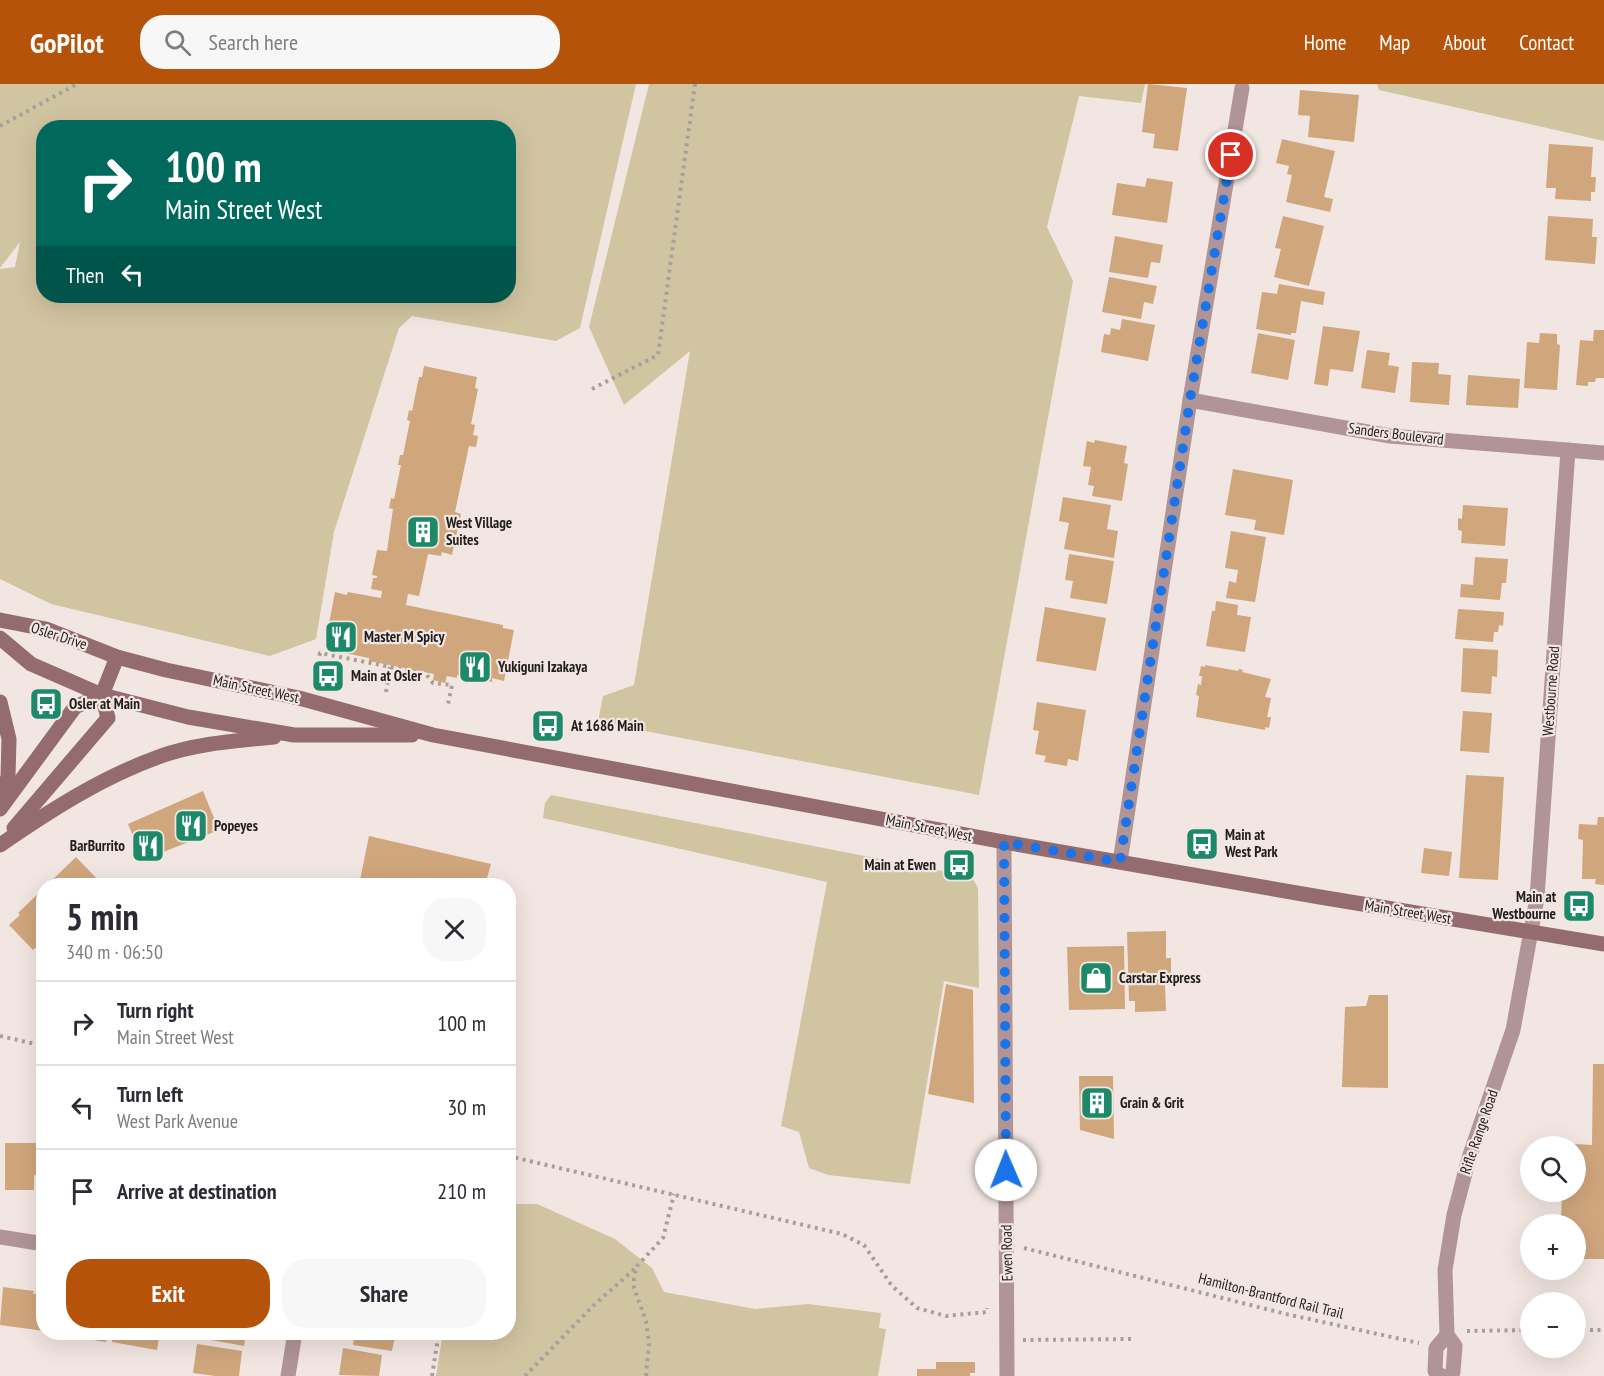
<!DOCTYPE html>
<meta charset="utf-8">
<style>
body{margin:0;font-family:"PT Sans Narrow",sans-serif;background:#f7f7f7;color:#2b2b33;height:100vh;display:flex;flex-direction:column;font-size:22px;white-space:nowrap}
*{box-sizing:border-box;margin:0}
p{font-size:20px;color:#7c7c81}
.icon{flex:none;width:33px;height:33px;fill:none;stroke:currentColor;stroke-width:2;stroke-linecap:round;stroke-linejoin:round}
.map{position:relative;flex:1;overflow:hidden}
.side{position:absolute;left:36px;top:794px;width:480px;height:462px;display:flex;flex-direction:column;background:#fff;border-radius:24px;box-shadow:0 6px 24px #0002}
.side>*{flex:none}
.top-card{position:absolute;left:36px;top:36px;width:480px;height:183px;border-radius:24px;box-shadow:0 6px 24px #0002;background:#00695c;color:#fff;overflow:hidden}
.tools{position:absolute;left:1520px;top:1052px;display:grid;gap:12px}
.tools a{display:grid;place-items:center;width:66px;height:66px;border-radius:50%;background:#fff;box-shadow:0 6px 24px #0002;font-size:30px}
.pin{position:absolute;display:grid;place-items:center;width:51px;height:51px;color:#fff;margin:-26px;border:3px solid #fff;border-radius:50%;box-shadow:0 2px 6px #0007}
.me{position:absolute;width:66px;margin:-33px;rotate:359deg;stroke-linejoin:round;filter:drop-shadow(0 0 4px #0008)}
.turn{display:flex;align-items:center;gap:21px;height:126px;padding:0 30px;font-size:27px}
.turn .icon{width:78px;height:78px;stroke-width:2.5}
.turn b{display:block;font-size:42px;line-height:51px}
.then{display:flex;align-items:center;height:57px;padding:0 30px;background:#0003;gap:12px;font-size:22px}
.round{display:grid;place-items:center;flex:none;width:63px;height:63px;border-radius:24px;background:#f7f7f7}
.head{display:flex;align-items:center;justify-content:space-between;height:102px;padding:0 30px}
h1{font-size:36px;font-weight:700;line-height:45px}
.cta{display:flex;gap:12px;margin-top:auto;padding:12px 30px}
.cta a{flex:1;height:69px;border-radius:24px;background:#b45309;color:#fff;font-size:24px;font-weight:700;line-height:69px;text-align:center}
.cta a+a{background:#f7f7f7;color:#2b2b33}
ul{padding:0;list-style:none}
li{display:flex;align-items:center;gap:18px;height:84px;padding:0 30px;border-top:2px solid #e1e1e2}
li div{flex:1}
li b{display:block;font-size:22px}
li em{font-style:normal}
header{display:flex;align-items:center;gap:36px;box-sizing:border-box;height:84px;padding:0 30px;background:#b45309;color:#fff}
header strong{font-size:28px}
nav{display:flex;gap:33px;margin-inline-start:auto;font-size:21px}
.search{width:420px;height:54px;background:#f7f7f7;display:flex;align-items:center;gap:15px;box-sizing:border-box;padding:0 21px;border-radius:24px;color:#7c7c81;font-size:22px}
.map>svg:first-child{display:block}
.green{fill:#d1c4a1;fill-rule:evenodd}
.building{fill:#d0a67d}
.lines{fill:none;stroke-linecap:round;stroke-linejoin:round}
.path{stroke:#a89f9c;stroke-width:4;stroke-dasharray:3 4.5;stroke-linecap:butt}
.street{stroke:#b19596;stroke-width:15}
.secondary{stroke:#946c6f;stroke-width:15}
.route{stroke:#1a73e8;stroke-width:10;stroke-dasharray:0 18}
.labels{text-anchor:middle;stroke-width:4.5;stroke-linejoin:round;paint-order:stroke}
.street-label{font-size:15px;fill:#221e1d;stroke:#f2e6e2}
.poi-label{font-size:15px;font-weight:bold;fill:#221e1d;stroke:#f2e6e2;text-anchor:start}
</style>
<header>
<strong>GoPilot</strong>
<div class="search"><svg class="icon" aria-label="search" viewBox="0 0 24 24"><circle cx="10" cy="10" r="6"/><path d="M15 15l6 6"/></svg>Search here</div>
<nav><a>Home</a><a>Map</a><a>About</a><a>Contact</a></nav>
</header>
<div class="map">
<svg width="1604" height="1292" viewBox="0 0 1604 1292">
<rect width="100%" height="100%" fill="#f2e6e2"/>
<g class="green">
<path d="M0 0H636L580 244 556 257 412 232 399 244 334 448 316 555 270 572 51 520 0 495V185L15 183 20 158 0 184ZM44 44H508V212H44Z"/>
<polygon points="649,0 1145,0 1141,19 1079,12 1047,143 1073,197 979,711 598,638 603,612 634,601 690,267 624,321 589,243"/>
<polygon points="1377,0 1604,0 1604,57 1379,6"/>
<polygon points="551,711 968,792 973,795 978,804 979,904 944,897 910,1100 828,1091 809,1084 799,1048 781,1042 827,798 543,734 545,719"/>
<polygon points="509,1120 537,1120 615,1155 652,1184 664,1208 755,1225 808,1220 881,1229 879,1244 886,1245 878,1292 436,1292 443,1248 508,1248"/>
</g>
<g class="building">
<polygon points="1148,0 1187,4 1178,67 1153,64 1155,50 1142,48"/>
<polygon points="1300,6 1359,11 1354,58 1308,53 1310,32 1298,31"/>
<polygon points="1282,55 1335,67 1324,113 1333,115 1330,128 1286,118 1292,91 1287,90 1289,82 1276,79"/>
<polygon points="1549,60 1593,63 1591,93 1596,93 1595,108 1591,108 1591,117 1555,115 1556,104 1546,104"/>
<polygon points="1147,94 1173,98 1167,139 1112,131 1117,99 1145,103"/>
<polygon points="1283,132 1324,142 1309,202 1274,193 1281,165 1275,164"/>
<polygon points="1548,132 1593,135 1592,153 1597,153 1595,180 1545,176"/>
<polygon points="1115,152 1163,161 1160,179 1151,178 1148,194 1109,188"/>
<polygon points="1109,193 1157,202 1153,220 1144,218 1141,235 1102,228"/>
<polygon points="1279,200 1325,208 1323,221 1301,217 1296,249 1291,249 1291,251 1256,245 1262,208 1277,210"/>
<polygon points="1122,235 1155,241 1148,277 1101,268 1104,250 1110,251 1111,244 1120,246"/>
<polygon points="1323,242 1360,247 1353,288 1330,285 1328,302 1314,300"/>
<polygon points="1594,246 1604,246 1604,294 1596,294 1595,298 1588,298 1588,302 1576,301 1580,256 1593,257"/>
<polygon points="1258,249 1295,256 1288,296 1251,289"/>
<polygon points="1540,249 1557,250 1557,260 1560,261 1557,306 1524,304 1527,258 1539,259"/>
<polygon points="1367,266 1390,269 1388,281 1399,283 1395,309 1361,304"/>
<polygon points="1412,278 1439,279 1438,290 1451,291 1449,321 1410,318"/>
<polygon points="424,282 477,293 475,304 478,305 471,340 475,341 473,351 478,352 476,363 469,362 455,428 461,430 452,471 442,468 441,472 428,470 419,512 408,510 406,521 503,541 503,544 514,546 504,597 492,594 492,598 457,591 457,594 447,592 445,599 433,596 434,590 369,577 369,574 335,567 336,564 325,561 335,508 347,511 348,508 381,514 382,507 371,505 373,494 377,494 377,492 372,491 377,466 387,467 393,425 389,424 391,414 394,415 401,381 398,381 400,371 403,371 410,337 407,336 409,326 412,327 419,293 422,293"/>
<polygon points="1468,291 1520,295 1518,324 1466,321"/>
<polygon points="1095,356 1127,362 1124,379 1128,380 1122,417 1092,412 1094,402 1088,401 1091,383 1083,382 1087,357 1094,359"/>
<polygon points="1233,385 1293,396 1284,451 1254,446 1256,436 1225,431"/>
<polygon points="1063,413 1111,421 1107,445 1118,447 1114,474 1064,465 1069,439 1059,437"/>
<polygon points="1463,421 1508,424 1505,462 1461,459 1462,447 1458,446 1458,434 1462,435"/>
<polygon points="1231,447 1266,453 1255,518 1226,514 1229,497 1236,499 1238,486 1225,484"/>
<polygon points="1069,470 1114,477 1107,520 1070,514 1073,497 1065,496"/>
<polygon points="1475,473 1508,475 1506,499 1502,499 1500,516 1460,513 1461,500 1473,501"/>
<polygon points="1216,517 1238,521 1237,531 1251,533 1245,568 1206,562 1212,527 1215,527"/>
<polygon points="1045,523 1106,534 1096,587 1036,577"/>
<polygon points="1458,525 1504,528 1503,542 1499,541 1498,548 1494,548 1493,558 1455,555"/>
<polygon points="1463,564 1498,566 1497,593 1492,592 1491,610 1461,608"/>
<polygon points="1205,581 1238,587 1239,585 1243,586 1242,588 1271,595 1265,613 1271,614 1267,633 1271,633 1269,644 1265,643 1265,646 1196,633 1199,612 1196,611 1198,600 1201,601 1202,592 1199,592 1201,582 1205,583"/>
<polygon points="1037,618 1086,626 1078,677 1068,675 1067,682 1044,678 1046,672 1035,670 1039,647 1033,646"/>
<polygon points="1463,627 1492,629 1489,669 1460,667"/>
<polygon points="1466,691 1504,693 1498,796 1459,794"/>
<polygon points="203,707 219,746 143,776 128,740"/>
<polygon points="1598,733 1604,733 1604,801 1595,800 1596,795 1582,795 1583,756 1578,755 1579,740 1597,741"/>
<polygon points="369,752 491,780 485,801 359,801"/>
<polygon points="1424,764 1452,768 1449,792 1421,789"/>
<polygon points="76,773 103,801 47,801"/>
<polygon points="44,804 44,856 33,866 9,841 20,831 18,829"/>
<polygon points="1166,847 1166,874 1171,874 1171,900 1165,901 1166,927 1135,928 1135,917 1129,917 1127,848"/>
<polygon points="1124,862 1125,925 1069,926 1067,863"/>
<polygon points="946,900 973,906 974,1019 928,1010"/>
<polygon points="1369,911 1388,911 1388,1004 1342,1003 1345,923 1366,922"/>
<polygon points="1593,980 1604,980 1604,1175 1575,1175 1575,1140 1561,1140 1562,1107 1575,1107 1575,1060 1592,1061"/>
<polygon points="1079,992 1113,992 1114,1055 1080,1046"/>
<polygon points="5,1059 39,1059 39,1091 34,1091 34,1106 5,1106"/>
<polygon points="3,1203 34,1207 33,1210 44,1208 44,1247 0,1241"/>
<polygon points="55,1248 107,1248 106,1258 55,1250"/>
<polygon points="114,1248 160,1248 157,1266 112,1258"/>
<polygon points="195,1248 246,1248 244,1262 194,1253"/>
<polygon points="355,1248 396,1248 392,1267 353,1261"/>
<polygon points="197,1260 242,1267 239,1292 215,1292 193,1289"/>
<polygon points="343,1264 382,1271 379,1292 339,1291"/>
<polygon points="936,1278 975,1278 975,1289 970,1289 970,1292 917,1292 917,1285 936,1285"/>
</g>
<g class="lines">
<g class="path">
<polyline points="0,42 77,0"/>
<polyline points="592,305 658,271 695,0"/>
<polyline points="315,594 320,569 426,590 433,599 452,601 448,620"/>
<polyline points="386,608 390,583"/>
<polyline points="0,952 44,962"/>
<polyline points="508,1072 842,1150 864,1161 892,1202 917,1224 946,1232 987,1228 987,1224"/>
<polyline points="1024,1164 1286,1230 1419,1259"/>
<polyline points="1575,1246 1604,1246"/>
<polyline points="1467,1247 1530,1246"/>
<polyline points="1023,1256 1132,1255"/>
<polyline points="432,1292 439,1248"/>
<polyline points="525,1292 595,1220 637,1183"/>
<polyline points="646,1292 649,1260 646,1237 634,1204 634,1194 637,1182 663,1154 674,1110"/>
</g>
<g class="street">
<polyline points="1190,316 1390,352 1604,369"/>
<polyline points="1004,758 1007,1292"/>
<polyline points="1120,778 1190,316 1242,4"/>
<polyline points="0,1153 44,1160"/>
<polyline points="288,1292 295,1248"/>
<polyline points="1441,1292 1435,1287 1436,1264 1447,1251"/>
<polyline points="1449,1292 1453,1288 1455,1262 1447,1251 1445,1186 1454,1131 1469,1074 1513,946 1537,814 1568,366"/>
</g>
<g class="secondary">
<polyline points="0,536 46,545 117,573 166,586 299,614 433,651 1004,758 1320,813 1604,860"/>
<polyline points="0,554 31,580 102,611 188,633 294,651 412,651"/>
<polyline points="0,618 9,655 8,693 0,715"/>
<polyline points="0,725 75,623 102,611"/>
<polyline points="14,744 108,634 102,611 117,573"/>
<path d="M0 761C51 726 102 693 161 672 197 659 237 657 274 653"/>
</g>
</g>
<g class="lines">
<polyline class="route" points="1006,1086 1004,758 1120,778 1190,316 1231,71"/>
</g>
<defs>
<symbol id="building-square" viewBox="-11 -11 22 22"><rect x="-9" y="-9" width="18" height="18" rx="4" fill="#1d8968" stroke="#f2e6e2"/><path d="M-4-6H4V6H1V3H-1V6H-4ZM-2.5-4.3h1.7v1.8h-1.7ZM.8-4.3h1.7v1.8H.8ZM-2.5-1h1.7V.8h-1.7ZM.8-1h1.7V.8H.8Z" fill="#fff"/></symbol>
<symbol id="restaurant-square" viewBox="-11 -11 22 22"><rect x="-9" y="-9" width="18" height="18" rx="4" fill="#1d8968" stroke="#f2e6e2"/><path d="M-5-6h1v4h1v-4h1v4h1v-4h1v5L-1.5 .5V6h-2V.5L-5-1ZM5-6V6H3V1.5H1.5Q1.5-4 5-6Z" fill="#fff"/></symbol>
<symbol id="bus-square" viewBox="-11 -11 22 22"><rect x="-9" y="-9" width="18" height="18" rx="4" fill="#1d8968" stroke="#f2e6e2"/><path d="M-5-6H5V4H4V6H2V4H-2V6H-4V4H-5ZM-3.5-4V0h7V-4ZM-3.5 1.2v1.5H-2V1.2ZM2 1.2v1.5H3.5V1.2Z" fill="#fff"/></symbol>
<symbol id="shop-square" viewBox="-11 -11 22 22"><rect x="-9" y="-9" width="18" height="18" rx="4" fill="#1d8968" stroke="#f2e6e2"/><path d="M-5-2.5h2.3a2.7 3.5 0 0 1 5.4 0H5L5.5 6h-11ZM-1.5-2.5h3a1.5 2.3 0 0 0-3 0Z" fill="#fff"/></symbol>
</defs>
<g fill-rule="evenodd">
<use href="#building-square" x="404" y="429" width="38" height="38"/>
<use href="#restaurant-square" x="322" y="534" width="38" height="38"/>
<use href="#restaurant-square" x="456" y="564" width="38" height="38"/>
<use href="#bus-square" x="309" y="573" width="38" height="38"/>
<use href="#bus-square" x="27" y="601" width="38" height="38"/>
<use href="#bus-square" x="529" y="623" width="38" height="38"/>
<use href="#restaurant-square" x="172" y="723" width="38" height="38"/>
<use href="#bus-square" x="1183" y="741" width="38" height="38"/>
<use href="#restaurant-square" x="129" y="743" width="38" height="38"/>
<use href="#bus-square" x="940" y="762" width="38" height="38"/>
<use href="#bus-square" x="1560" y="803" width="38" height="38"/>
<use href="#shop-square" x="1077" y="875" width="38" height="38"/>
<use href="#building-square" x="1078" y="1000" width="38" height="38"/>
</g>
<g class="labels">
<g class="street-label">
<text transform="translate(1396 350) rotate(7)" y="5">Sanders Boulevard</text>
<text transform="translate(59 552) rotate(18)" y="5">Osler Drive</text>
<text transform="translate(256 605) rotate(12)" y="5">Main Street West</text>
<text transform="translate(1551 607) rotate(-86)" y="5">Westbourne Road</text>
<text transform="translate(929 744) rotate(11)" y="5">Main Street West</text>
<text transform="translate(1408 828) rotate(9)" y="5">Main Street West</text>
<text transform="translate(1479 1048) rotate(-71)" y="5">Rifle Range Road</text>
<text transform="translate(1007 1169) rotate(-91)" y="5">Ewen Road</text>
<text transform="translate(1271 1212) rotate(14)" y="5">Hamilton-Brantford Rail Trail</text>
</g>
<g class="poi-label">
<text x="446" y="444">West Village<tspan x="446" dy="17">Suites</tspan></text>
<text x="364" y="558">Master M Spicy</text>
<text x="498" y="588">Yukiguni Izakaya</text>
<text x="351" y="597">Main at Osler</text>
<text x="69" y="625">Osler at Main</text>
<text x="571" y="647">At 1686 Main</text>
<text x="214" y="747">Popeyes</text>
<text x="1225" y="756">Main at<tspan x="1225" dy="17">West Park</tspan></text>
<text x="125" y="767" text-anchor="end">BarBurrito</text>
<text x="936" y="786" text-anchor="end">Main at Ewen</text>
<text x="1556" y="818" text-anchor="end">Main at<tspan x="1556" dy="17">Westbourne</tspan></text>
<text x="1119" y="899">Carstar Express</text>
<text x="1120" y="1024">Grain &amp; Grit</text>
</g>
</g>
</svg>
<div class="tools">
<a><svg class="icon" aria-label="search" viewBox="0 0 24 24"><circle cx="10" cy="10" r="6"/><path d="M15 15l6 6"/></svg></a>
<a>+</a>
<a>−</a>
</div>
<div class="pin" style="left:1231px;top:71px;background:#d93025"><svg class="icon" aria-label="arrive" viewBox="0 0 24 24"><path d="M6 21V4h12l-3 4 3 4H6"/></svg></div>
<svg class="me" style="left:1006px;top:1086px" viewBox="-20 -20 40 40"><circle r="19" fill="#fff"/><path d="M0-13L10 11 0 6-10 11z" fill="#1a73e8"/></svg>
<div class="top-card">
<div class="turn"><svg class="icon" aria-label="right" viewBox="0 0 24 24"><path d="M7 20v-9h11M14 6l5 5-5 5"/></svg><div><b>100 m</b>Main Street West</div></div>
<div class="then">Then<svg class="icon" aria-label="left" viewBox="0 0 24 24"><path d="M17 20v-9H6M10 6l-5 5 5 5"/></svg></div>
</div>
<section class="side">
<div class="head"><div><h1>5 min</h1><p>340 m · 06:50</p></div><a class="round"><svg class="icon" aria-label="close" viewBox="0 0 24 24"><path d="M6 6l12 12M18 6L6 18"/></svg></a></div>
<ul>
<li><svg class="icon" aria-label="right" viewBox="0 0 24 24"><path d="M7 20v-9h11M14 6l5 5-5 5"/></svg><div><b>Turn right</b><p>Main Street West</p></div><em>100 m</em></li>
<li><svg class="icon" aria-label="left" viewBox="0 0 24 24"><path d="M17 20v-9H6M10 6l-5 5 5 5"/></svg><div><b>Turn left</b><p>West Park Avenue</p></div><em>30 m</em></li>
<li><svg class="icon" aria-label="arrive" viewBox="0 0 24 24"><path d="M6 21V4h12l-3 4 3 4H6"/></svg><div><b>Arrive at destination</b></div><em>210 m</em></li>
</ul>
<div class="cta"><a>Exit</a><a>Share</a></div>
</section>
</div>
